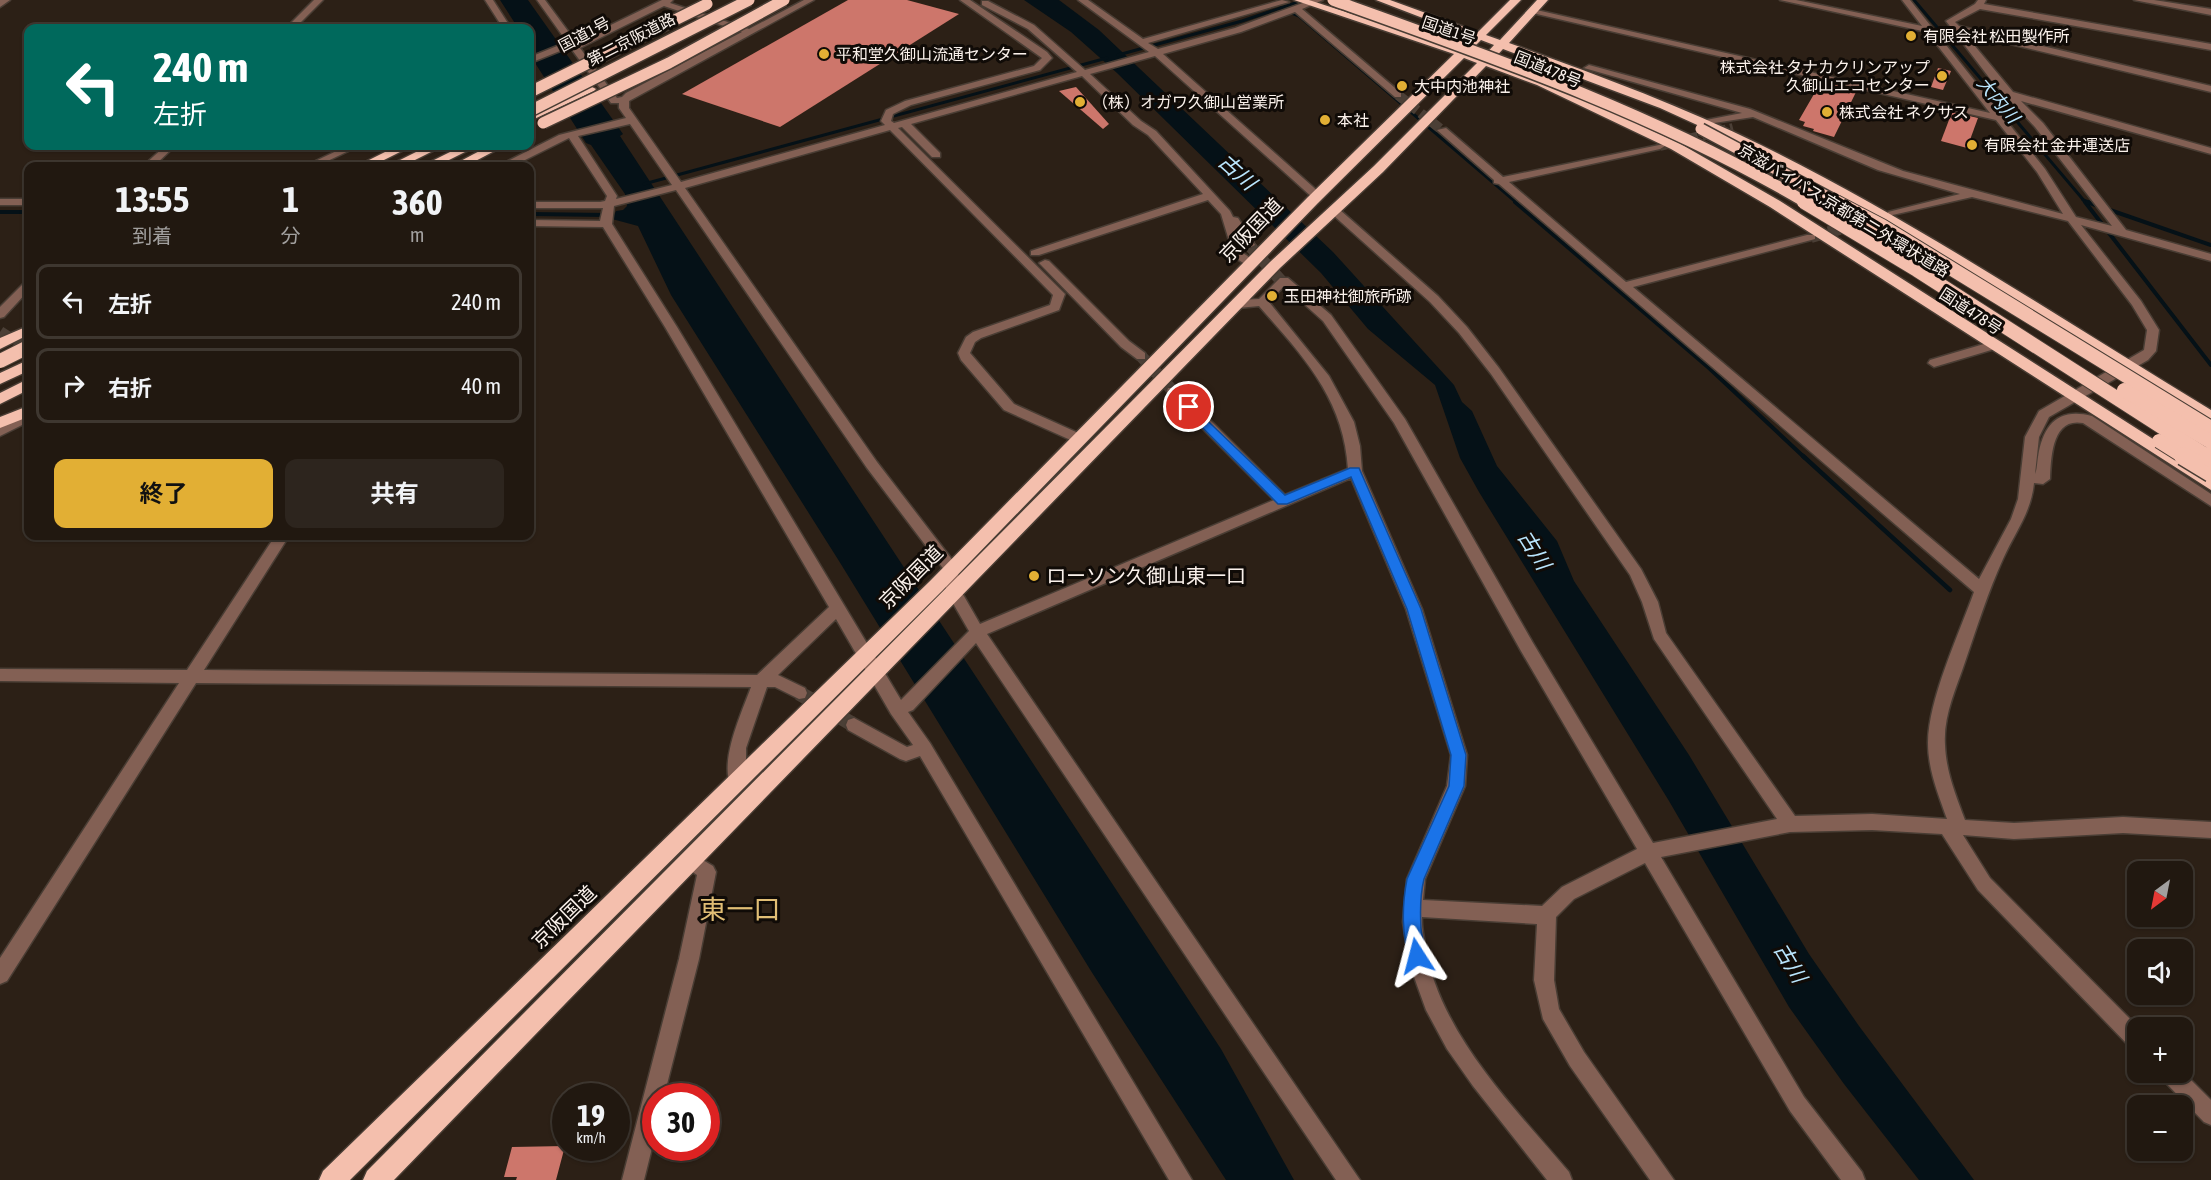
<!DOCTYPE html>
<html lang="ja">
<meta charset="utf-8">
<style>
body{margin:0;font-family:"Asap Condensed","Noto Sans JP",sans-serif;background:#2d251e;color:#f1f3f6;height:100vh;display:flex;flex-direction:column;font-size:22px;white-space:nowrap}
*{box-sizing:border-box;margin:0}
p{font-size:20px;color:#a2a09f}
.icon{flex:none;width:33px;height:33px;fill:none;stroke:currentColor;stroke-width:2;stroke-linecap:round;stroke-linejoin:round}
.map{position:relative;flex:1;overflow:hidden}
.side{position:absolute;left:24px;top:162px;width:510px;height:378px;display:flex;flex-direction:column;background:#211810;border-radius:12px;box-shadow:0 2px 4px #0004,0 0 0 2px #3e3730}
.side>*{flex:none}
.guide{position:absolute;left:24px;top:24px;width:510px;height:126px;border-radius:12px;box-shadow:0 2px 4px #0004,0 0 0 2px #3e3730;background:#00695c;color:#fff;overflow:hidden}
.needle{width:39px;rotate:212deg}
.tools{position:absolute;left:2127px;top:861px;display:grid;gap:12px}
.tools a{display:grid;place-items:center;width:66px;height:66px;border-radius:12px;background:#211810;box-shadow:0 2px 4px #0004,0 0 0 2px #3e3730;font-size:30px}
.speed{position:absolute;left:552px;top:1083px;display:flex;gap:12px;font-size:30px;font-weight:700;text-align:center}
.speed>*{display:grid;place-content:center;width:78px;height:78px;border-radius:50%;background:#211810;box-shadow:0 2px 4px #0004,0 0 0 2px #3e3730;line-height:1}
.speed small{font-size:15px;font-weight:400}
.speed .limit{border:9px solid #d22;background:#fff;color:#111}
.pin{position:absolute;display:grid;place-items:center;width:51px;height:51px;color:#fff;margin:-26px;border:3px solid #fff;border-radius:50%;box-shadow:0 2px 6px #0007}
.me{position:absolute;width:66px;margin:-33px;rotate:351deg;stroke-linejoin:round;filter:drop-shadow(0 0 4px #0008)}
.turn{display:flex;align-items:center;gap:21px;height:126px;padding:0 30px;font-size:27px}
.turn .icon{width:78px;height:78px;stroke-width:2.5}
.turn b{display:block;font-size:42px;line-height:51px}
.eta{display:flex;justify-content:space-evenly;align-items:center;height:102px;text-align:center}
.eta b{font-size:36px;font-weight:700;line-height:42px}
.action{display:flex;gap:12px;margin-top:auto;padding:12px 30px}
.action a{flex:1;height:69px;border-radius:12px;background:#e2af34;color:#111;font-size:24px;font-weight:700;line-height:69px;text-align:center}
.action a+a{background:#2d251e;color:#f1f3f6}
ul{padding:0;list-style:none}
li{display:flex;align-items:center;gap:18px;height:75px;margin:0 12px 9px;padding:0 18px;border:3px solid #3e3730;border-radius:12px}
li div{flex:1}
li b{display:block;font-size:22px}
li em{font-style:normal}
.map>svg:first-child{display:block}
.water{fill:#051117}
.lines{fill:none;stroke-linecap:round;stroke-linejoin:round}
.stream-far2{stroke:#051117;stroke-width:3}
.stream-far1{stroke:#051117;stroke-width:4}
.stream{stroke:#051117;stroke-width:4.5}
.building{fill:#cd766b}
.minor-tunnel-far2{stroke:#4b3f36;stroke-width:10;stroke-dasharray:10 4.5;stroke-linecap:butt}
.minor-tunnel-far1{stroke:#4b3f36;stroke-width:12;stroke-dasharray:12 6;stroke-linecap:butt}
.minor-tunnel{stroke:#4b3f36;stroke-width:15;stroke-dasharray:15 8;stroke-linecap:butt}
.minor-casing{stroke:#493d34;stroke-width:3}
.highway-casing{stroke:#493d34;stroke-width:3}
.minor{fill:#836054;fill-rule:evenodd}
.highway{fill:#f4bfad;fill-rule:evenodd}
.highway-bridge-far2-casing{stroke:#493d34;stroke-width:14;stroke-linecap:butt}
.highway-bridge-far1-casing{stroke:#493d34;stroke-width:16;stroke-linecap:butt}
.highway-bridge-casing{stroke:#493d34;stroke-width:21;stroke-linecap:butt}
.highway-bridge-far2{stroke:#f4bfad;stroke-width:11}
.highway-bridge-far1{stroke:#f4bfad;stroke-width:14}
.highway-bridge{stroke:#f4bfad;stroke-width:18}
.route{fill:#1a73e8;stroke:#114b97;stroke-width:1.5}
.poi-dot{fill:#e2af34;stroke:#100b07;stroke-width:2}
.labels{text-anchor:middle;stroke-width:6;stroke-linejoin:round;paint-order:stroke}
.far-street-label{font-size:16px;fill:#faf1eb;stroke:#100b07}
.far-poi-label{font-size:16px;fill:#faf1eb;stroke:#100b07;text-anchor:start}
.far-water-label{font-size:18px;font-style:italic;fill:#bae6fe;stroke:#100b07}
.street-label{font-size:20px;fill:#faf1eb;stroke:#100b07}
.poi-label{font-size:20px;fill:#faf1eb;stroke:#100b07;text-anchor:start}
.water-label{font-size:21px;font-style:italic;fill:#bae6fe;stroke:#100b07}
.near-quarter-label{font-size:27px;fill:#e1be75;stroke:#100b07}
</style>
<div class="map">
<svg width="2211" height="1180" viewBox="0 0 2211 1180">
<rect width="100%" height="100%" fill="#2c2016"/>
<g class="water">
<polygon points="500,0 528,0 623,134 620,136 1221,1049 1294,1180 1226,1180 1091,971 839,561 671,295 638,226 612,219 616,211 623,210 627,206 625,194 591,145 586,143 530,55 530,28 518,28"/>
<polygon points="1024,0 1059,0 1099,30 1333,252 1454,385 1462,402 1472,411 1497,466 1557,541 1574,581 1689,755 1809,954 1859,1026 1974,1180 1919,1180 1844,1084 1789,1007 1669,801 1479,492 1460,458 1435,385 1368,329 1321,273 1117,73 1071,32"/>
</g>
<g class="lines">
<g class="stream-far2">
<polyline points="1914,0 2086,203"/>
<polyline points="1280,8 1299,16 1517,203"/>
<polyline points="1118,55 1242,21 1304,0"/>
<polyline points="644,184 1107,58"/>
<polyline points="2083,200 2092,203"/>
</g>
<g class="stream-far1">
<polyline points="1515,202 1709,368 1805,458"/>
<polyline points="2085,202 2211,365"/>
<polyline points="2087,202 2211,245"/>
<polyline points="0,212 28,212"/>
<polyline points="530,214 607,215"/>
</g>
<polyline class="stream" points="1803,456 1950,590"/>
</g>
<g class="building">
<polygon points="848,0 907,0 959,14 780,127 682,94"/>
<polygon points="1938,68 1951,71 1943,90 1931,87"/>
<polygon points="1821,82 1857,90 1834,137 1813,131 1814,129 1803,126 1805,122 1799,120"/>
<polygon points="1076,87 1109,124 1103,129 1059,91"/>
<polygon points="1952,112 1978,118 1967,148 1941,141"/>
<polygon points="565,1146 556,1180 516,1180 517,1177 504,1177 512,1147"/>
</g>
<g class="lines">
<g class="minor-tunnel-far2">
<polyline points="1398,95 1442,130"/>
<polyline points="1660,146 1733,128"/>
</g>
<g class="minor-tunnel-far1">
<polyline points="1811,237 1880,218"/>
<polyline points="1249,245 1284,284"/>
<polyline points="0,332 28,350"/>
<polyline points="1141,356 1173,391"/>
</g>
<polyline class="minor-tunnel" points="799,693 854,725"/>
<defs>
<g id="minor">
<polygon points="0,0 10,0 0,7"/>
<polygon points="314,0 323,0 295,28 286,28"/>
<polygon points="485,0 493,0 511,28 503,28"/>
<path d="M537 0H545L576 42 662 0H673L670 3 749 29 804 0H814L629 101V108L681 182 885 125 881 121 886 110 905 101 1034 66 1042 58 960 0H970L1047 52 1052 58 1040 70 911 105 893 114 891 121 894 123 1077 72 1028 29 982 5V1H988L1034 25 1085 70 1149 52 1078 0H1088L1143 39 1282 0 1289 2 1148 43 1158 49 1235 28 1311 0H1323L1302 9 1401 93V97H1395L1295 12 1241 32 1163 54 1321 194V198H1313L1155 56 1090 74 1141 121 1156 131 1230 211 1233 217 1238 218 1255 245 1249 248 1245 247 1238 236 1243 253 1256 262V266H1248L1234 257 1221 214 1208 200 1039 255H1031V251L1203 194 1148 135 1133 125 1082 76 911 124 940 153V157H932L902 127 898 128 1065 294 1059 310 981 338 975 342 970 353 1014 404 1085 436 1087 439 1085 442H1075L1004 410 961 360 958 353 966 337 973 332 1050 305 1053 295 890 130 685 188 877 462 957 566 961 591 980 624 1274 500 1168 394 1167 391 1168 388H1178L1285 495 1348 469C1344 399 1303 356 1259 306L1238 308 1232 304 1238 300 1259 299 1280 278H1288L1331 315 1405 419 1533 643 1653 843 1777 819 1654 639 1642 602 1630 575 1491 374 1459 333 1430 302 1332 214V210H1340L1438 296 1467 327 1499 368 1641 569 1658 602 1666 633 1795 816 1872 814 1947 819C1938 794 1928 769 1928 743 1928 700 1959 634 1974 592L1499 184 1494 183V180L1437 130 1446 128 1503 177 1664 144 1665 146 1660 149 1509 182 1626 282 1807 235H1815V239L1633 287 1979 579 2011 519 2018 499 2025 437 2039 411 2144 350 2147 330 2132 305 2068 221 1972 197 1888 216V212L1960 194 1878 170 1753 117 1701 125V121L1742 113 1584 68 1589 65 1750 109 1903 171 2063 214 2037 172 1996 120 1528 12 1532 9 1990 113 1927 32 1780 0H1796L1922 26 1902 0H1910L2045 169 2076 217 2112 226 2035 127 1991 80 1946 21 1975 4 1978 0H1986L1984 4 2211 44V50L1980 9 1955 22 1959 26 2211 86V92L1964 33 2013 92 2211 148V154L2021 101 2043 123 2126 230 2211 254V261L2081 225 2141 301 2159 330 2156 351 2148 360 2049 417 2039 437 2035 474C2037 470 2037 463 2038 457 2043 425 2058 407 2092 416L2211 494V506L2083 423C2052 417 2051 457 2050 479L2043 484 2034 483C2031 513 2015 532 2003 559 1988 592 1977 627 1965 662 1956 689 1943 716 1945 745 1946 772 1956 796 1965 820L2014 823 2123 817 2211 822V838L2123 833 2014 839 1963 835 1990 878 2139 1028 2138 1051 2131 1048 1978 890 1942 834 1872 830 1790 832 1661 857 1804 1097 1862 1172 1865 1180H1841L1790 1111 1645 863 1574 899 1556 917 1554 980 1559 1009 1584 1052 1674 1180H1650L1570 1066 1543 1019 1534 980 1537 924 1422 917C1421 926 1424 936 1425 945 1439 1033 1513 1106 1569 1172L1572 1180H1547L1473 1086 1447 1049 1426 1010 1409 963 1403 922 1407 879 1447 786 1451 755 1406 609 1351 478 987 634 1360 1180H1336L976 643 913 710 908 712 930 743 1192 1180H1169L920 756 906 761 900 759 848 730 846 725 848 720 854 718 907 747 913 745 891 714 836 619 778 675 805 688 807 693 805 698 799 699 775 687H767L746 748V781L743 786 737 788 731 786C719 761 742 712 751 687L196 683 7 981 0 984V958L179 683 0 681V669L187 670 275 536H289L204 670 757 675 829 607 665 327 603 227 530 226V220L600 221 603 208H530V202H600L605 201 607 196 569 138 513 166H501L502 164 559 135 626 118 619 108V103H611L570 47 530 63V57L567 42ZM664 6 742 32 626 93 622 97 617 98 580 48ZM630 124 672 185 616 199 617 196 578 136ZM676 190 867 468 945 571 946 591 969 631 901 700 677 327 612 224 614 206ZM1284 286 1323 321 1394 423 1521 651 1637 849 1562 887 1542 906 1423 900 1425 879 1465 786 1467 755 1422 609 1362 471 1360 446 1354 422 1329 376 1269 302Z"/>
<polygon points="2134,0 2154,0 2211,9 2211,15"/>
<polygon points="165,146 175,146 154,166 143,166"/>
<polygon points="347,146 359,146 317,166 305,166"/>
<rect x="0" y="199" width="28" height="6"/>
<polygon points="1045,260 1049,261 1129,341 1145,353 1145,359 1137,359 1121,347 1041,265 1039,263"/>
<polygon points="28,281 28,291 4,317 0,318 0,307 24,283"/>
<polygon points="1994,341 2000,345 1998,348 1934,367 1928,363 1930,360"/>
<polygon points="28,413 28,422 0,436 0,426"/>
<polygon points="691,853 713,866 716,872 699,959 664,1096 656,1096 656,1132 644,1180 622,1180 679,959 697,875 685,867 682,861 685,855"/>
<polygon points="2182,1071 2211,1100 2211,1125 2204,1122 2162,1079 2159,1072"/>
</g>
<g id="highway">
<path d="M1294 0H1309L1460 49 1472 37 1376 0H1390L1478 32 1510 0H1521L1486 35 1500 40 1537 0H1548L1509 43C1594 74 1680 105 1761 145 1917 222 2062 320 2211 410V422L1925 246 1810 180 1752 150 1660 108 1503 49 1492 61 1545 81 1679 143 1780 201 2211 476V490L1770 207 1671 149 1537 85 1486 66 1383 172 1280 268 394 1180H363L367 1171 1270 262 1374 166 1477 63 1464 58 1318 203 942 591 350 1180H319L323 1171 930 581 1308 197 1454 54ZM1481 40 1494 45 1483 57 1469 52Z"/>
<polygon points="590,86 596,89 594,91 530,121 530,114"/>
<polygon points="397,146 412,146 372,166 357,166"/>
<polygon points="428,146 443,146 403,166 388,166"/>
<polygon points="462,146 477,146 437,166 422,166"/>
<polygon points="489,146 504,146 466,166 453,165"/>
<polygon points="28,326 28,335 0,349 0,338"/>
<polygon points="28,360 28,371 0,384 0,373"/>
<polygon points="28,379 28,390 0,404 0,393"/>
<polygon points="28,406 28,417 0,428 0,417"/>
</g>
</defs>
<use href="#minor" class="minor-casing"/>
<use href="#highway" class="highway-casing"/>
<use href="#minor" class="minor"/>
<use href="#highway" class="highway"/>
<defs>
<g id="highway-bridge-far2">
<path d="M1333 0C1495 58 1658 115 1807 203"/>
<polyline points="530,92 707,4"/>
<polyline points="530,111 749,0"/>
<polyline points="543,123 669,63 784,0"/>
<polyline points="1701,129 1839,203"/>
</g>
<g id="highway-bridge-far1">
<polyline points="1804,202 1917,270 2210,458"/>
<polyline points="1836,202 1882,226 2211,428"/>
<polyline points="0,361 28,347"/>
<polyline points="2124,390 2211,442"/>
<polyline points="2159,441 2186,458"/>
</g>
<g id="highway-bridge">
<polyline points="2183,456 2211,473"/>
<polyline points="2208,456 2211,458"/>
</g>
</defs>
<use href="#highway-bridge-far2" class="highway-bridge-far2-casing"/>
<use href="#highway-bridge-far1" class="highway-bridge-far1-casing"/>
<use href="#highway-bridge" class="highway-bridge-casing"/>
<use href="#highway-bridge-far2" class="highway-bridge-far2"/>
<use href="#highway-bridge-far1" class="highway-bridge-far1"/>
<use href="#highway-bridge" class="highway-bridge"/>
</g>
<path class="route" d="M1189 403 1285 495 1350 468H1359L1421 609 1466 755 1464 786 1424 879C1420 895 1420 911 1421 928 1422 939 1428 951 1423 962L1417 964 1411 962C1401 938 1402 904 1407 879L1449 786 1451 755 1407 609 1351 477 1287 504H1278L1185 410 1183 407Z"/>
<g class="poi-dot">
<circle cx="1911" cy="36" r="6"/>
<circle cx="824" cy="54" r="6"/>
<circle cx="1942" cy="76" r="6"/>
<circle cx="1402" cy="86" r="6"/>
<circle cx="1080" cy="102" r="6"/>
<circle cx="1827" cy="112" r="6"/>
<circle cx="1325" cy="120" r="6"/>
<circle cx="1972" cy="145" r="6"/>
<circle cx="1272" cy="296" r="6"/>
<circle cx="1034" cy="576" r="6"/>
</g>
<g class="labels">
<g class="far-street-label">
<text transform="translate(1449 30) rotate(19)" y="6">国道1号</text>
<text transform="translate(584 34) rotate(-28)" y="6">国道1号</text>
<text transform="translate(631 39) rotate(-27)" y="6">第二京阪道路</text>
<text transform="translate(1548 69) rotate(22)" y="6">国道478号</text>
<text transform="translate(1844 210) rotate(31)" y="6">京滋バイパス;京都第二外環状道路</text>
<text transform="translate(1971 311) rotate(33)" y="6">国道478号</text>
</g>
<g class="far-poi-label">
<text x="1923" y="42">有限会社 松田製作所</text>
<text x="836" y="60">平和堂久御山流通センター</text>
<text x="1930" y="73" text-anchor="end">株式会社 タナカクリンアップ<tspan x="1930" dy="18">久御山エコセンター</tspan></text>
<text x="1414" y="92">大中内池神社</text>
<text x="1092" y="108">（株）オガワ久御山営業所</text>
<text x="1839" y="118">株式会社 ネクサス</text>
<text x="1337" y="126">本社</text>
<text x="1984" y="151">有限会社 金井運送店</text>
<text x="1284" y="302">玉田神社御旅所跡</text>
</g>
<g class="far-water-label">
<text transform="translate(1998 100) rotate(50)" y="6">大内川</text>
</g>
<g class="street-label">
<text transform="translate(1251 230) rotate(-46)" y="7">京阪国道</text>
<text transform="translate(911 577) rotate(-45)" y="7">京阪国道</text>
<text transform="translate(564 917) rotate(-44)" y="7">京阪国道</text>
</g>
<g class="poi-label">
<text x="1046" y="583">ローソン久御山東一口</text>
</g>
<g class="water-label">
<text transform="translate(1237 172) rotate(42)" y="7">古川</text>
<text transform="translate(1534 550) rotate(58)" y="7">古川</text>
<text transform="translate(1790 963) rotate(59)" y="7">古川</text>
</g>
<g class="near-quarter-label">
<text x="740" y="919">東一口</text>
</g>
</g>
</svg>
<div class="tools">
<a><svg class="needle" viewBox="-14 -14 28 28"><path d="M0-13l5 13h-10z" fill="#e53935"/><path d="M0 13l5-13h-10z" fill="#a2a09f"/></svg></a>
<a><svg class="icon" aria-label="sound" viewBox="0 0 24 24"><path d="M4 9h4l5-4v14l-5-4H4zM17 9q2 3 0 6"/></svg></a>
<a>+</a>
<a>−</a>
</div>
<div class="speed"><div>19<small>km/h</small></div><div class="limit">30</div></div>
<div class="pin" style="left:1189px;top:407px;background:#d93025"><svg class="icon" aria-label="arrive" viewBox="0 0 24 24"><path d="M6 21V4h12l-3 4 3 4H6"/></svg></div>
<svg class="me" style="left:1417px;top:956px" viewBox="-20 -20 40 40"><path d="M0-17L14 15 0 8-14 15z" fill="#1a73e8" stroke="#fff" stroke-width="4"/></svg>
<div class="guide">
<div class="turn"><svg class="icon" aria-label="left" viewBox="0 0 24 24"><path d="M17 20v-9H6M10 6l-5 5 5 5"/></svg><div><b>240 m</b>左折</div></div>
</div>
<section class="side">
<div class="eta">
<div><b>13:55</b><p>到着</p></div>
<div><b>1</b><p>分</p></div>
<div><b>360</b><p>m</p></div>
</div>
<ul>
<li><svg class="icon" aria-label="left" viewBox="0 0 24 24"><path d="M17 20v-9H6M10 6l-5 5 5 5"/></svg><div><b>左折</b></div><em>240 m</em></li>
<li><svg class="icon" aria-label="right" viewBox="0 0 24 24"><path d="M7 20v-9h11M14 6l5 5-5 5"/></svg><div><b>右折</b></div><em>40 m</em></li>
</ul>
<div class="action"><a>終了</a><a>共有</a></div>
</section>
</div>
